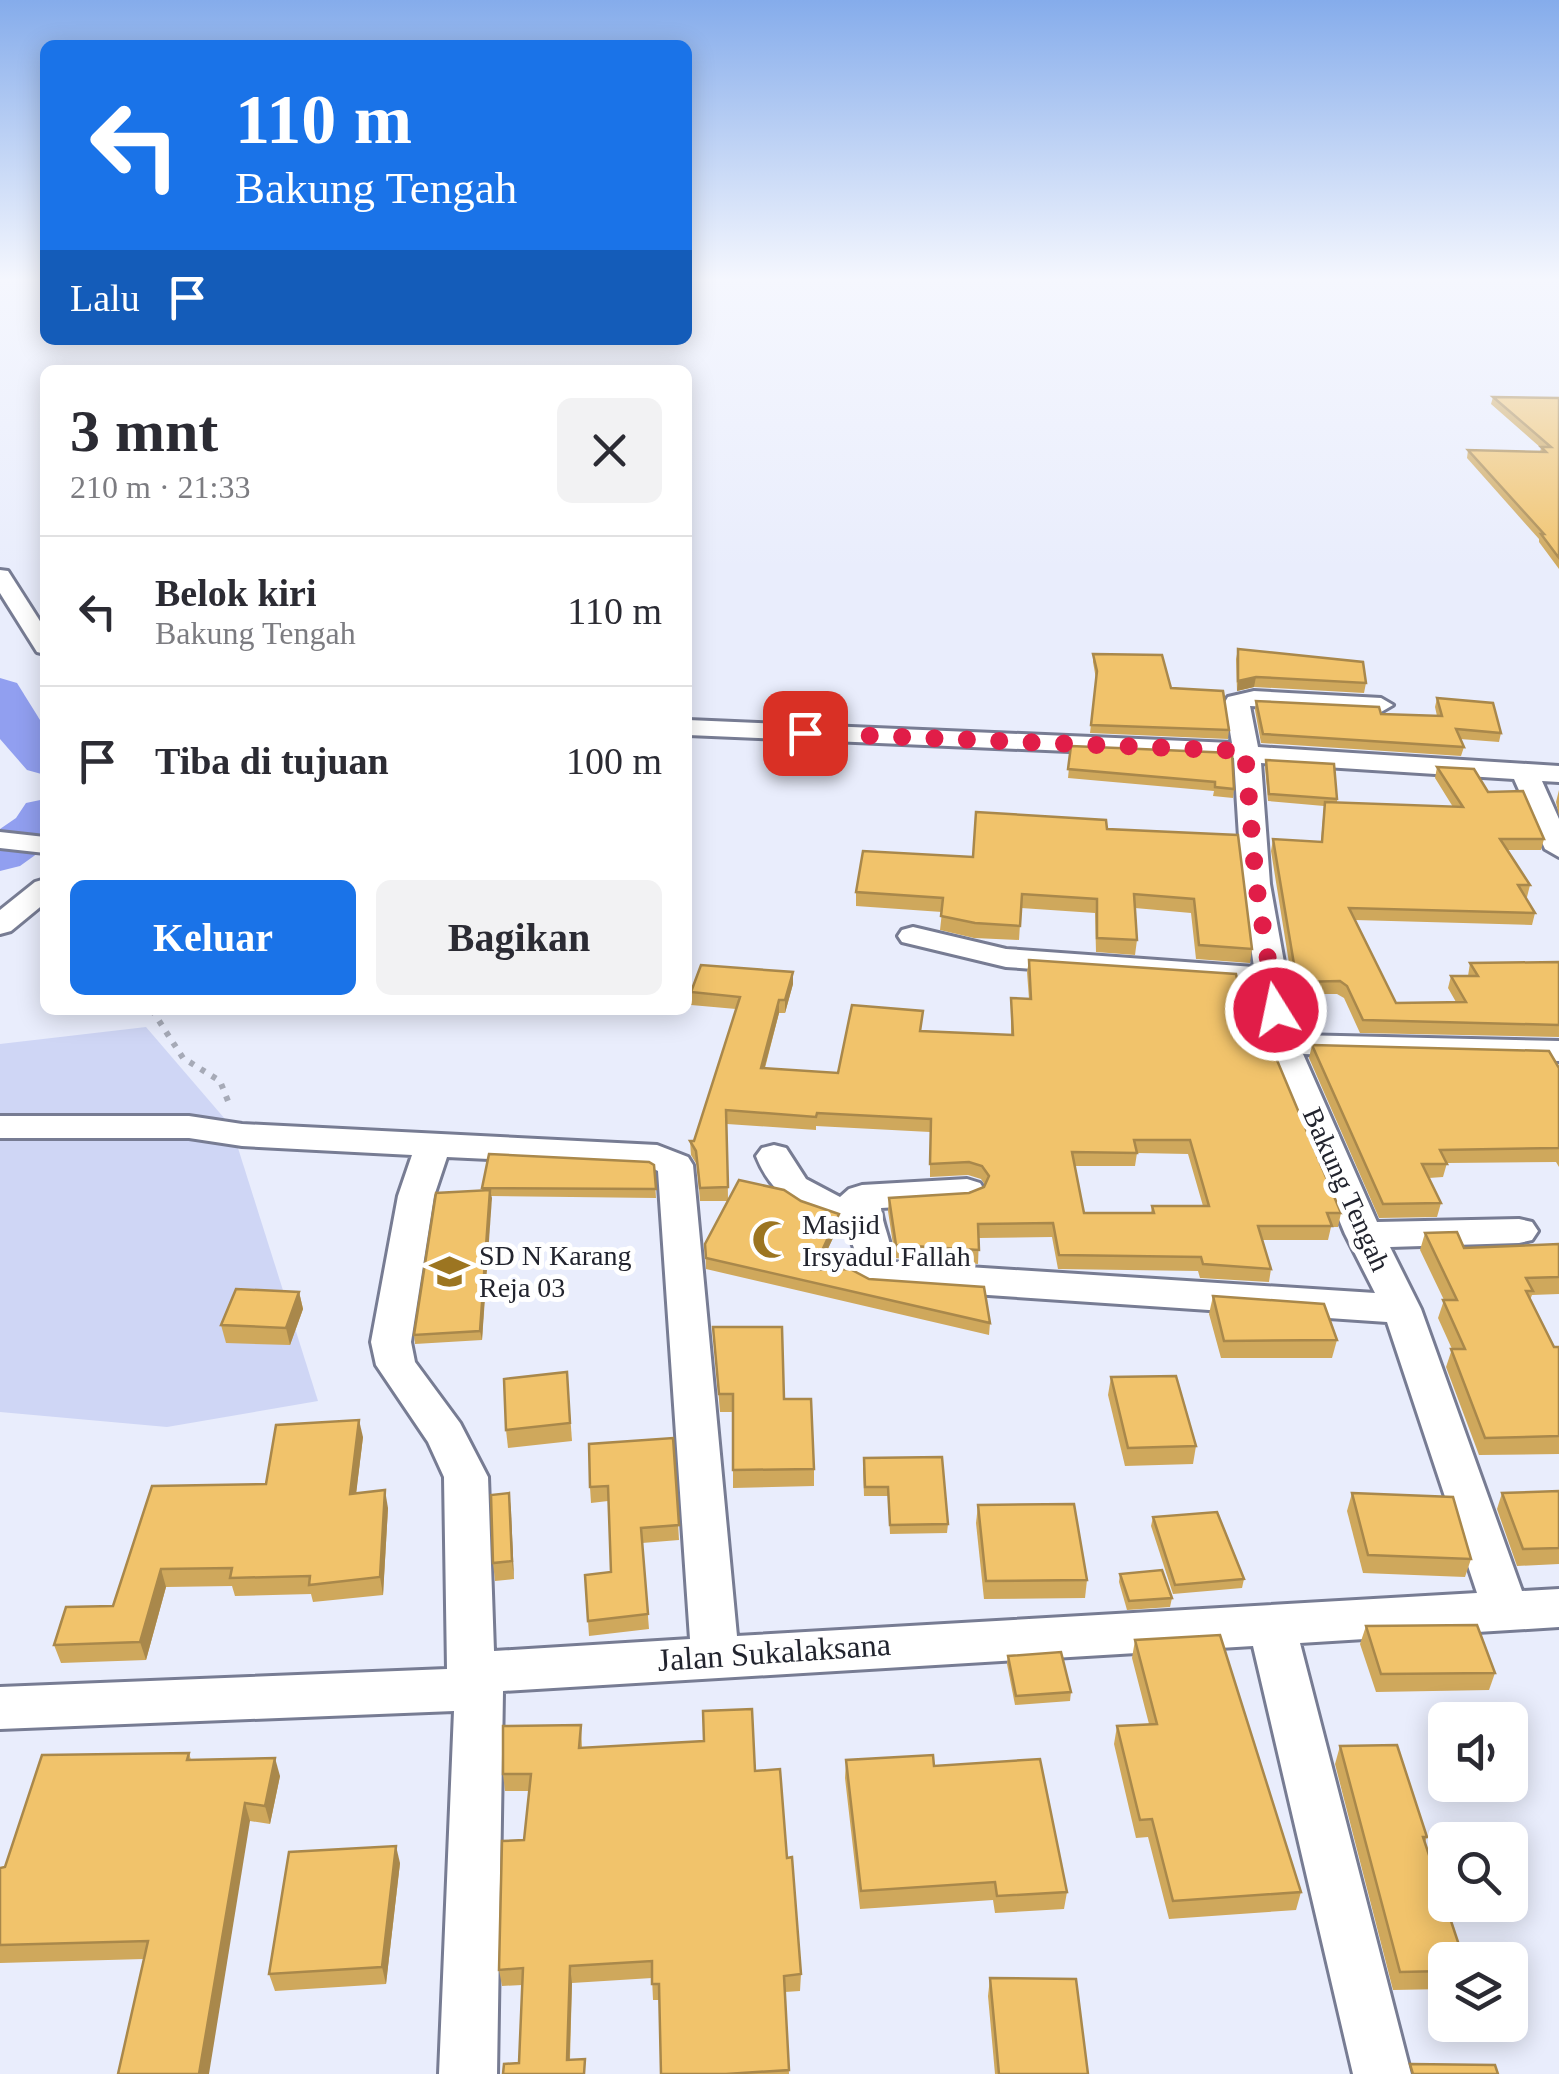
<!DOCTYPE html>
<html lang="id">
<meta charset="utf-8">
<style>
body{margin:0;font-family:Georgia,serif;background:#f2f2f3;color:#2b2b33;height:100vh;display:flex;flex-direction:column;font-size:38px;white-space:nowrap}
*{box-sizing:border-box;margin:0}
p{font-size:32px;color:#7c7c81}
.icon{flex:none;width:55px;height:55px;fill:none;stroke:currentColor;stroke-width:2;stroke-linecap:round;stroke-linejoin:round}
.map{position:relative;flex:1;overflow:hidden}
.drawer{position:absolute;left:40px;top:365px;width:652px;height:650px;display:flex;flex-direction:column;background:#fff;border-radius:15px;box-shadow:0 5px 25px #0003}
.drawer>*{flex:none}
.hud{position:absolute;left:40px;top:40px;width:652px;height:305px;border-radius:15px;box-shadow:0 5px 25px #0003;background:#1a73e8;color:#fff;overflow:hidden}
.buttons{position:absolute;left:1428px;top:1702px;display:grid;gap:20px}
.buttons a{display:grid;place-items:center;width:100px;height:100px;border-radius:15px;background:#fff;box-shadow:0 5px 25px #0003;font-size:50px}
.pin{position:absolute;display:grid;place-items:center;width:85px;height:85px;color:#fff;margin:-42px;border-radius:20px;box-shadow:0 5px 15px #0006}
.me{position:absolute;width:110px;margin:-55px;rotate:350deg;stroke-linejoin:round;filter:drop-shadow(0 0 8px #0008)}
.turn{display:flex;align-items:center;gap:35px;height:210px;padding:0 30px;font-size:45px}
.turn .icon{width:130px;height:130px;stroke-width:2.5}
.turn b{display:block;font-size:70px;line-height:85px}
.then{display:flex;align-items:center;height:95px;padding:0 30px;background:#0003;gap:20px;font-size:38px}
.round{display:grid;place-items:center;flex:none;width:105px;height:105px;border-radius:15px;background:#f2f2f3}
.summary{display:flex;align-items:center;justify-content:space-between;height:170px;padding:0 30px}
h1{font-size:60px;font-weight:600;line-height:75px}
.action{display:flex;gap:20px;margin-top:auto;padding:20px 30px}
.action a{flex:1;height:115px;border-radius:15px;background:#1a73e8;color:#fff;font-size:40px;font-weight:600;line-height:115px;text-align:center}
.action a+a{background:#f2f2f3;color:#2b2b33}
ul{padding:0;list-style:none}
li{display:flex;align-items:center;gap:30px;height:150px;padding:0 30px;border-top:2px solid #e1e1e2}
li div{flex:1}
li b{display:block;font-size:38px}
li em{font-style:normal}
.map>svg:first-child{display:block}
.green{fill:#cfd6f5}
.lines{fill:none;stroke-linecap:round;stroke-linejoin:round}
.river{fill:#919ff0;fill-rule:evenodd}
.street-casing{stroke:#777c93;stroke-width:6}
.path{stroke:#a6aab7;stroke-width:6;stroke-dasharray:5 8;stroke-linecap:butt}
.street{fill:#fff;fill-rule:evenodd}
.wall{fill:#cfa85c;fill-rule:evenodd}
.shaded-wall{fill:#a9884b}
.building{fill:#f1c36b;stroke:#a9884b;stroke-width:2.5;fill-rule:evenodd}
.route{stroke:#e11d48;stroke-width:18;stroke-dasharray:0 32.4}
.labels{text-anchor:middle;stroke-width:10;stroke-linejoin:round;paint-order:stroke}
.street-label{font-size:28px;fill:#22242e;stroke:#fff}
.poi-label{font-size:28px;fill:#22242e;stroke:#fff;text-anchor:start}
.near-street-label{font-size:32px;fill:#22242e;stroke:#fff}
</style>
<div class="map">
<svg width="1559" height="2074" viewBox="0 0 1559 2074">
<rect width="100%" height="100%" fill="#e9edfc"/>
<polygon class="green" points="146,1027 231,1126 318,1401 167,1427 0,1412 0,1044"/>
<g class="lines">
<g class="river">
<polygon points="0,678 17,683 45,728 45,775 27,770 0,739"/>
<polygon points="45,799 45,848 20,866 0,871 0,829 16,818 26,803"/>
</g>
<defs>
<g id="street">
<polygon points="0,570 8,571 45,629 45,654 37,652 0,593"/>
<path d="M1254 691 1381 698 1393 705 1381 712 1250 706 1258 747 1559 766V782L1542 781 1559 819V857L1545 849 1514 779 1261 763 1270 884 1297 1035 1559 1041V1061L1303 1054 1377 1222 1519 1219 1532 1222 1538 1231 1532 1240 1519 1243 1390 1247 1421 1309 1522 1591 1559 1589V1627L1300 1643 1411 2074H1353L1253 1646 503 1691 497 2074H439L454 1711 0 1729V1687L447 1669 444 1477 428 1442 376 1365 371 1342 398 1196 412 1155 242 1146 189 1138H0V1116H189L242 1124 657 1145 688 1157 693 1165 737 1636 1477 1593 1387 1322 869 1287 856 1283 850 1274 855 1251 845 1223C803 1212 773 1199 756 1156L762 1148 774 1145 786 1148 806 1179 840 1197 849 1189 862 1185 967 1179 980 1183 985 1191 980 1199 967 1203 881 1208C882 1226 894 1245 891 1262L1375 1293 1345 1234 1266 1044 1257 985 1006 967 902 942 898 936 902 930 913 927 1006 949 1254 967 1242 884 1234 758 688 735V720L1232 743 1225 702 1228 697ZM447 1157 650 1167 658 1171 690 1639 494 1651 488 1477 460 1423 415 1362 411 1342 434 1196Z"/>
<polygon points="0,832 45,837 45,853 0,848"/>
<polygon points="45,879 45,903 11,931 0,934 0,910 35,882"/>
</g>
</defs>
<use href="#street" class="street-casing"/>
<polyline class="path" points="152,1010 183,1058 220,1081 230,1106"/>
<use href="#street" class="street"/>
</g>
<g class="wall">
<polygon points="1493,397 1559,398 1559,569 1539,542 1539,539 1467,458 1468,450 1540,452 1541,448 1491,404"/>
<polygon points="1238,649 1366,683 1364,693 1254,687 1237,691 1236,659"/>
<polygon points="1093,654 1171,688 1229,730 1228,739 1090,733 1096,679 1093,662"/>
<polygon points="1437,698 1501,733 1499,742 1460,739 1464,747 1461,756 1261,743 1255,710 1256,701 1381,714 1437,716 1435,707"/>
<polygon points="1071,746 1232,753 1234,789 1233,798 1213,796 1214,791 1068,778"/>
<polygon points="1266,760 1337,799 1337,803 1453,807 1435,778 1437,767 1488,792 1544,839 1541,850 1507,850 1530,885 1527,897 1525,897 1535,913 1532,925 1355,920 1396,1003 1456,1002 1448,988 1451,976 1468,976 1470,963 1559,962 1559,1037 1360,1033 1344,998 1337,994 1294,994 1271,851 1273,839 1321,842 1324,806 1268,801 1265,767"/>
<polygon points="1559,790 1559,816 1556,802"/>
<polygon points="1107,829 1238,835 1252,949 1250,963 1196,959 1191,913 1135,908 1137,940 1135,955 1096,952 1095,913 1021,908 1019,940 974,938 940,930 942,912 856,906 856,892 973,857"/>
<path d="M1029 960 1249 1038 1341 1213 1338 1227H1331L1328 1240H1262L1271 1269 1269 1282 1200 1278 1198 1271 1058 1269 1052 1237 979 1238 978 1264 895 1258 888 1211 889 1198 969 1193 984 1187 985 1185 981 1179 968 1175 930 1177V1132L816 1126V1130L727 1124 728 1200 801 1201 839 1214V1225L818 1270 869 1279 990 1323 989 1335 706 1269 705 1244 728 1201H700L697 1165 691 1155 690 1141H694L736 1009 691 1005V992L793 984 785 1013H779L765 1068 838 1073 921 1031 1011 1035V998L1029 999 1027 972ZM1137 1153 1188 1154 1203 1206H1152L1151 1213H1084L1074 1166H1135Z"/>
<polygon points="1312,1045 1559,1068 1559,1167 1556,1162 1447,1163 1443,1177 1429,1178 1441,1203 1437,1217 1379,1218 1309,1058"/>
<polygon points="654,1165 656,1198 491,1196 482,1340 415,1344 414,1335 482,1190 482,1188"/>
<polygon points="1425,1233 1464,1248 1559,1244 1559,1294 1532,1295 1530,1300 1554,1347 1559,1347 1559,1454 1479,1455 1446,1367 1452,1349 1438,1318 1444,1300 1420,1250"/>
<polygon points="299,1292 303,1309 290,1345 226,1343 221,1325"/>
<polygon points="1213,1296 1337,1340 1332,1358 1221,1358 1209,1314"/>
<polygon points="713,1327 784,1399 814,1469 814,1486 733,1488 733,1412 720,1412"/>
<polygon points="567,1372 572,1441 508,1448 506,1430"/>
<polygon points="1111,1377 1196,1446 1193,1464 1125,1466 1108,1395"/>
<polygon points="363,1437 356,1493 388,1508 383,1595 313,1602 311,1594 235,1596 232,1586 166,1587 146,1660 61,1663 54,1645 113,1606 266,1484"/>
<polygon points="673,1438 679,1540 642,1543 649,1629 589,1636 588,1621 611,1572 608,1501 591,1503 590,1487"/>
<polygon points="863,1467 948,1524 947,1533 890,1534 888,1496 864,1496"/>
<polygon points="1559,1491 1559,1564 1517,1566 1497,1509 1502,1493"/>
<polygon points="509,1493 514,1579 495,1581 493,1563"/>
<polygon points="1352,1493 1471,1559 1465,1577 1363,1573 1347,1511"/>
<polygon points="978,1505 1087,1580 1085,1598 984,1599 976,1523"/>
<polygon points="1153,1517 1244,1579 1242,1588 1173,1594 1151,1526"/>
<polygon points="1120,1574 1172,1598 1170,1607 1127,1610 1119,1582"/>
<polygon points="1366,1626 1495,1673 1489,1690 1376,1692 1360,1644"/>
<polygon points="1135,1640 1301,1892 1296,1910 1169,1919 1148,1837 1136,1838 1114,1744 1117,1726 1149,1724 1132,1658"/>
<polygon points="1008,1656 1071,1692 1070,1701 1015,1705 1007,1664"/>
<polygon points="581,1725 582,1748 755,1771 787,1858 801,1974 800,1991 785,1992 789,2074 661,2074 660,2000 653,2000 652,1978 572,1983 570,2060 519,2063 522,1985 502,1986 499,1970 524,1840 529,1791 505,1791 503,1774"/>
<polygon points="1340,1746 1427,1837 1425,1842 1445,1960 1445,1989 1393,1990 1335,1764"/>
<polygon points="189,1753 191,1760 280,1776 270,1824 250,1821 144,1959 0,1963 0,1868 5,1867"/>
<polygon points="846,1760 934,1766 1067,1892 1064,1909 995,1913 993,1900 860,1909 845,1778"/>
<polygon points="400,1863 386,1984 275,1991 269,1974"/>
<polygon points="990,1978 1088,2074 995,2074 988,1996"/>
</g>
<g class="shaded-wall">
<polygon points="1256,677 1254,687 1237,691 1238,681"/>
<polygon points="793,972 793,984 785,1013 785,1000"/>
<polygon points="779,1000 779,1013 761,1081 761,1068"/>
<polygon points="490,1190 492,1198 482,1340 480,1331"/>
<polygon points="839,1214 839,1225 813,1281 813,1270"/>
<polygon points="299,1292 303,1309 290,1345 286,1328"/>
<polygon points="359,1420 363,1437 354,1511 350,1494"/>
<polygon points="385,1490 388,1508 383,1595 380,1577"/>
<polygon points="509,1493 511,1511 514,1579 512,1561"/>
<polygon points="161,1569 166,1587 146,1660 140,1642"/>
<polygon points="275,1758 280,1776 270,1824 265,1806"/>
<polygon points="245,1803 250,1821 209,2074 199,2074"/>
<polygon points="396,1846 400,1863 386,1984 382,1967"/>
<polygon points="570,1966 572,1983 569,2074 567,2060"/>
</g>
<g class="building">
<polygon points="1493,397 1559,398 1559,558 1541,534 1544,534 1468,450 1546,452 1541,447 1551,447"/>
<polygon points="1238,649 1363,662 1366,683 1256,677 1238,681"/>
<polygon points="1093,654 1162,655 1171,688 1223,691 1229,730 1091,725 1097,671"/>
<polygon points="1437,698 1493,703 1501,733 1456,729 1464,747 1263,734 1256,701 1379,707 1381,714 1442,716"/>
<polygon points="1071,746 1232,753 1234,789 1215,787 1215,782 1068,769"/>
<polygon points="1266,760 1334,764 1337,799 1269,794"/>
<polygon points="1437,767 1474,769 1488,792 1523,791 1544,839 1500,839 1530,885 1518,885 1535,913 1349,908 1396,1003 1466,1002 1451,976 1478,976 1470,963 1559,962 1559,1025 1363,1020 1347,986 1340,981 1297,982 1273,839 1322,842 1325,802 1463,807"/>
<polygon points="976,812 1106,820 1107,829 1238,835 1252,949 1199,945 1194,899 1134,894 1137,940 1097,938 1097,899 1022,894 1020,926 975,923 941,916 943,898 856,892 863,851 973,857"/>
<path d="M1029 960 1236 974 1249 1038 1269 1041 1341 1213H1327L1332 1226H1258L1271 1269 1203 1264 1201 1257 1059 1255 1053 1223 978 1224 979 1250 896 1245 889 1198 969 1193 984 1187 989 1176 982 1166 969 1162 930 1164 931 1119 817 1113 816 1117 726 1110 728 1187 700 1188 696 1151 690 1141H694L740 997 691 992 701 965 793 972 785 1000H779L761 1068 838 1073 852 1005 923 1011 920 1031 1013 1035 1011 998 1031 999ZM1134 1140H1190L1209 1206H1152L1154 1213H1084L1072 1152 1137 1153Z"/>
<polygon points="1312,1045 1549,1051 1559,1068 1559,1148 1440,1150 1447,1164 1422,1164 1441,1203 1383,1204"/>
<polygon points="489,1154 649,1162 654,1165 656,1189 482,1188"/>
<polygon points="739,1180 784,1190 801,1201 839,1214 813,1270 850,1269 869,1279 984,1287 990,1323 706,1258 705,1244"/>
<polygon points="490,1190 480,1331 414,1335 436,1193"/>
<polygon points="1457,1232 1464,1248 1559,1244 1559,1277 1526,1278 1533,1291 1526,1291 1554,1347 1559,1347 1559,1436 1485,1438 1451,1349 1465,1349 1443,1300 1457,1300 1425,1233"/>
<polygon points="236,1289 299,1292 286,1328 221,1325"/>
<polygon points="1213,1296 1324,1304 1337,1340 1224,1341"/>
<polygon points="713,1327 782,1327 784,1399 811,1399 814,1469 733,1470 733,1394 719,1394"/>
<polygon points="567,1372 570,1423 506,1430 504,1379"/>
<polygon points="1176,1376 1196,1446 1128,1448 1111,1377"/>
<polygon points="359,1420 350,1494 385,1490 380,1577 309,1585 310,1576 230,1578 232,1568 161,1569 140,1642 54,1645 66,1607 113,1606 152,1486 266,1484 276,1425"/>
<polygon points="673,1438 679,1525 641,1528 648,1614 588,1621 585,1575 611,1572 608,1486 590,1487 589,1444"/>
<polygon points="942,1457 948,1524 890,1525 888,1487 865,1487 864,1458"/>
<polygon points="1559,1491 1559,1548 1523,1549 1502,1493"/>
<polygon points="509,1493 512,1561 493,1563 491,1495"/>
<polygon points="1352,1493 1453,1497 1471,1559 1368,1555"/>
<polygon points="1074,1504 1087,1580 986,1581 978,1505"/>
<polygon points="1217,1512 1244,1579 1175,1585 1153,1517"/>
<polygon points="1162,1570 1172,1598 1129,1601 1120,1574"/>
<polygon points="1477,1625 1495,1673 1381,1674 1366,1626"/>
<polygon points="1220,1635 1301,1892 1173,1901 1152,1819 1140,1820 1117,1726 1157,1724 1135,1640"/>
<polygon points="1061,1652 1071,1692 1016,1696 1008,1656"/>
<polygon points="752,1709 755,1771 780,1769 787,1858 792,1857 801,1974 784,1976 789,2070 726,2074 661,2074 659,1984 652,1984 652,1961 570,1966 567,2060 585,2059 584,2074 503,2074 504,2064 519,2063 523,1968 499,1970 502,1841 524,1840 531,1774 503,1774 503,1726 581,1725 579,1748 704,1741 703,1711"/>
<polygon points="1397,1745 1427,1837 1423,1837 1464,1960 1445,1960 1445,1971 1400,1972 1340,1746"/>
<polygon points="189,1753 187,1760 275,1758 265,1806 245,1803 199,2074 118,2074 148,1941 0,1945 0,1868 5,1867 42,1755"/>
<polygon points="933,1755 934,1766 1040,1759 1067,1892 997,1896 995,1882 861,1891 846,1760"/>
<polygon points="396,1846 382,1967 269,1974 289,1852"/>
<polygon points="990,1978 1076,1979 1088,2074 999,2074"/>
<polygon points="1410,2064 1495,2065 1498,2074 1413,2074"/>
</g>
<linearGradient id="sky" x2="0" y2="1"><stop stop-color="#85aceb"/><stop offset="0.49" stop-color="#f5f7fe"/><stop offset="1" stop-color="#f5f7fe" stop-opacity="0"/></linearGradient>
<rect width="1559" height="570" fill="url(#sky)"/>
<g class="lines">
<polyline class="route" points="805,733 1245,751 1256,884 1276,1010"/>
</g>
<defs>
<symbol id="mosque-bare" viewBox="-9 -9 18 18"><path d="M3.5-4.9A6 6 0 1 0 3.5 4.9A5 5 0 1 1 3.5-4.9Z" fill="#9c7521" stroke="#fff" stroke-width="2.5" paint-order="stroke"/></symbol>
<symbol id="school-bare" viewBox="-9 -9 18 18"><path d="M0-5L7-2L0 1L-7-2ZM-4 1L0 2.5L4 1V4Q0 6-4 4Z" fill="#9c7521" stroke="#fff" stroke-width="2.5" paint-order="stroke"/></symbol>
</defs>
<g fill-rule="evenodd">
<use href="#mosque-bare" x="744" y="1212" width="55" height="55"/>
<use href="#school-bare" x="422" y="1244" width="55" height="55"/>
</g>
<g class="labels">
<g class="street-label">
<text transform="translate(1347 1189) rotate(66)" y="10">Bakung Tengah</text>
</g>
<g class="poi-label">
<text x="802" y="1234">Masjid<tspan x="802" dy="32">Irsyadul Fallah</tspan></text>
<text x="479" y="1265">SD N Karang<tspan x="479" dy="32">Reja 03</tspan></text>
</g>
<g class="near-street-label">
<text transform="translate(774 1652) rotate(-4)" y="11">Jalan Sukalaksana</text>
</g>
</g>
</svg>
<div class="buttons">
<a><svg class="icon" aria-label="sound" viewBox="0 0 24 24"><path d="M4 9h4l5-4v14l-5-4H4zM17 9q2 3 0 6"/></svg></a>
<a><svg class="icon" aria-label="search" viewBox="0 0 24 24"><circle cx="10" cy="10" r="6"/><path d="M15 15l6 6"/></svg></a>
<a><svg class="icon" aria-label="layers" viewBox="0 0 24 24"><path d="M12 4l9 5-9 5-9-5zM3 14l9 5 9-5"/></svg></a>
</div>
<div class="pin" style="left:805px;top:733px;background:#d93025"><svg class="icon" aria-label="arrive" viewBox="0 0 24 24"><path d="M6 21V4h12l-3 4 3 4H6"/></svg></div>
<svg class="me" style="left:1276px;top:1010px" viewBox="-20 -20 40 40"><circle r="17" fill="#e11d48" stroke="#fff" stroke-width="3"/><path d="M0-11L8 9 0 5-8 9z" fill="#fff"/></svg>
<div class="hud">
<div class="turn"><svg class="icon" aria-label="left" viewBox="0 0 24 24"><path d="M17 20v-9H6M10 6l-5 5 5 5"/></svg><div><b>110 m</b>Bakung Tengah</div></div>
<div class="then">Lalu<svg class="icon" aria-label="arrive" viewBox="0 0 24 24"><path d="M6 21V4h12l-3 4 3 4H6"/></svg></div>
</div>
<section class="drawer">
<div class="summary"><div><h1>3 mnt</h1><p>210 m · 21:33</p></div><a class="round"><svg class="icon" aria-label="close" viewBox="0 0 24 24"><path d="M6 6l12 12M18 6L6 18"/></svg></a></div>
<ul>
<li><svg class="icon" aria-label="left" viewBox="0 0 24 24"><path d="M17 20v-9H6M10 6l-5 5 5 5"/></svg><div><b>Belok kiri</b><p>Bakung Tengah</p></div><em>110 m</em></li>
<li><svg class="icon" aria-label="arrive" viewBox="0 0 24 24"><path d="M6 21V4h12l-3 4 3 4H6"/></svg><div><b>Tiba di tujuan</b></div><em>100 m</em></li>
</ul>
<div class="action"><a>Keluar</a><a>Bagikan</a></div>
</section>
</div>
